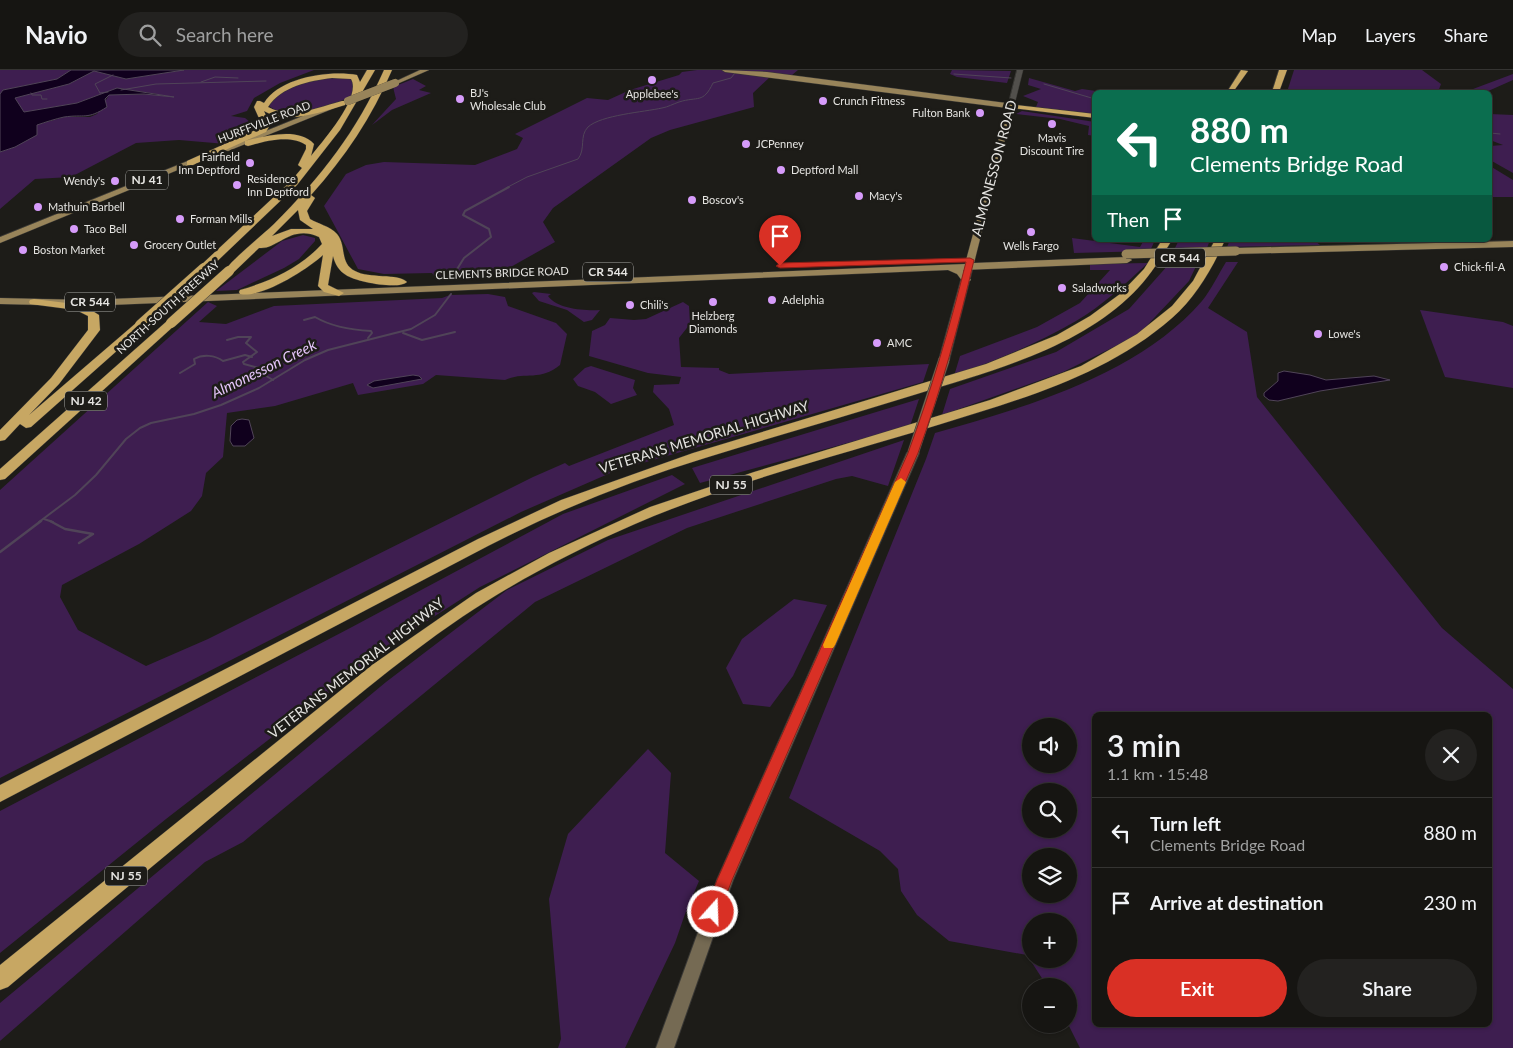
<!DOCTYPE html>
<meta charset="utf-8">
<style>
body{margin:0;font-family:Lato,sans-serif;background:#232220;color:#f1f3f6;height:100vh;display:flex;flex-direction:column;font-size:19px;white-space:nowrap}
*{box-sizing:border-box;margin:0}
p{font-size:16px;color:#9e9f9f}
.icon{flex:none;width:28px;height:28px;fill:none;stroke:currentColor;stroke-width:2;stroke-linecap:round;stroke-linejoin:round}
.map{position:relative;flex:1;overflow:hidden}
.drawer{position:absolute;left:1092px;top:642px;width:400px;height:315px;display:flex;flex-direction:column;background:#161512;border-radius:8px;box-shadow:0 1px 4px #0004,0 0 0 1px #353432}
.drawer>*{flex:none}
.guide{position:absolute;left:1092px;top:20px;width:400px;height:152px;border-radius:8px;box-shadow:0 1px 4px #0004,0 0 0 1px #353432;background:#0b6e4f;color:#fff;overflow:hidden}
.buttons{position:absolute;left:1022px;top:648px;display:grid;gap:10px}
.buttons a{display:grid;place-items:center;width:55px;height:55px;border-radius:50%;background:#161512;box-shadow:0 1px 4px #0004,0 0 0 1px #353432;font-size:25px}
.pin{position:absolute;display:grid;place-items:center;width:42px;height:42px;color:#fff;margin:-51px -21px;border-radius:50% 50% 50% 0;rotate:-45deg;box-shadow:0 0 5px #0007}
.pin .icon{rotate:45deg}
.me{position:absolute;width:55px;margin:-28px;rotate:20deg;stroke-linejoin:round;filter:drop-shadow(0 0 4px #0008)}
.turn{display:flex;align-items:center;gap:18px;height:105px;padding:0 15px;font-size:22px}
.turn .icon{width:65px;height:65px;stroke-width:2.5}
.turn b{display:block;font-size:35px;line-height:42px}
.then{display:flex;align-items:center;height:48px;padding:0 15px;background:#0003;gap:10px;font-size:19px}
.round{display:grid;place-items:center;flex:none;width:52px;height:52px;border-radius:26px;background:#232220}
.summary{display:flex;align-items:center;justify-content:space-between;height:85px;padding:0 15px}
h1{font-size:30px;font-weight:600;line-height:38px}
.cta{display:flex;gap:10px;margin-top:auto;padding:10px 15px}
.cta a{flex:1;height:58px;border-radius:30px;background:#d93025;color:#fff;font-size:20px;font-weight:600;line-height:58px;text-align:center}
.cta a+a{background:#232220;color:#f1f3f6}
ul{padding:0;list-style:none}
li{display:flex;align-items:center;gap:15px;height:70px;padding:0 15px;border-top:1px solid #353432}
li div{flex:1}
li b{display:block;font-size:19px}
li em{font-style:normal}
header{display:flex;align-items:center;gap:30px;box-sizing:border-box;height:70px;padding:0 25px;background:#161512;border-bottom:1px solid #353432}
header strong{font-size:24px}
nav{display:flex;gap:28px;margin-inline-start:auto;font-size:18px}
.search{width:350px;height:45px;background:#232220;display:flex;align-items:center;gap:12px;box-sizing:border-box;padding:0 18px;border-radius:28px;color:#9e9f9f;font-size:19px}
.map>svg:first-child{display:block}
.green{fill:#3e1e50;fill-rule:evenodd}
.water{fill:#10001d;stroke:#504458}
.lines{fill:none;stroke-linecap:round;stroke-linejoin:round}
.stream-far2{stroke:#504458;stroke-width:1}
.stream-far1{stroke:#504458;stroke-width:2}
.stream{stroke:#504458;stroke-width:2.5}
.tertiary-casing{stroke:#393835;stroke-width:1}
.secondary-casing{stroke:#393835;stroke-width:2}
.primary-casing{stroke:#393835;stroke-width:1}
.motorway-casing{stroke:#393835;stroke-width:1}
.tertiary{fill:#52504c;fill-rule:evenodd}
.secondary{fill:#756a53;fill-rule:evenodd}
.primary{fill:#98845a;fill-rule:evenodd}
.motorway{fill:#c7a763;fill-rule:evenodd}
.secondary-bridge-casing{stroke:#393835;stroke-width:12;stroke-linecap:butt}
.primary-bridge-far1-casing{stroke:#393835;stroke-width:8;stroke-linecap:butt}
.primary-bridge-casing{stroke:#393835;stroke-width:10;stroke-linecap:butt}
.motorway-bridge-casing{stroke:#393835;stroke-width:11;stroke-linecap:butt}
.secondary-bridge{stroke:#756a53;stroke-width:11}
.primary-bridge-far1{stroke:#98845a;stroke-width:8}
.primary-bridge{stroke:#98845a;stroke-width:9}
.motorway-bridge{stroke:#c7a763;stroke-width:10}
.route{fill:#d93025;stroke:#8d1f18}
.slow{fill:#f59e0b}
.poi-dot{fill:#d69bfa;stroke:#1d1c18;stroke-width:2}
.labels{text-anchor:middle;stroke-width:5;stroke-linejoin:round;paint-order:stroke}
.far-poi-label{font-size:11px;fill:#e5e4e1;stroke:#1d1c18;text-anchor:start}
.far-street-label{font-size:11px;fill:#e5e4e1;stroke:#1d1c18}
.shield{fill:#1d1c18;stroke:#a9a8a5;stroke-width:1}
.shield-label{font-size:12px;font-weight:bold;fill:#e5e4e1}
.street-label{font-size:14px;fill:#e5e4e1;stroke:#1d1c18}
.water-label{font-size:15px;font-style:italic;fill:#e6c6fb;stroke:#1d1c18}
</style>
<header>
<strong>Navio</strong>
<div class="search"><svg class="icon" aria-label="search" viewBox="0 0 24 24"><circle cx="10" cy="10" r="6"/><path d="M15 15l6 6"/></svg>Search here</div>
<nav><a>Map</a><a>Layers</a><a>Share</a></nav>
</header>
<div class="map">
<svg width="1513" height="978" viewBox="0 0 1513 978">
<rect width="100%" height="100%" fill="#1d1c18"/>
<g class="green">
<polygon points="0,0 71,0 57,9 3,20 0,24"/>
<polygon points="184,0 314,0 280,13 254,28 247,41 231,46 245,48 255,56 250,62 226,74 179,70 136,73 71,107 35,109 0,139 0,82 15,77 36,55 65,47 90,47 97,44 109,25 157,24 117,18 77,33 24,42 14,28 69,14 94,1 126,9"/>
<polygon points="697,0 798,0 792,5 771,6 753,23 754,37 670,60 651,68 553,138 543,152 555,172 502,202 434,206 432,203 384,204 358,199 324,136 346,104 366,95 384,92 475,95 517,79 523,68 515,64 587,28 608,30 630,20 679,5 682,2"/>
<polygon points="952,0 1011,1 1007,13 957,7 950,4"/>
<polygon points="1294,0 1422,0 1441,14 1438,22 1287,22"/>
<polygon points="1513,4 1513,10 1486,22 1465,22"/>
<path d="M341 5 354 10 353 25 348 28C329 36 287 51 269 36 282 12 317 10 341 5Z"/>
<polygon points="1029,8 1075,21 1082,19 1096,21 1094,24 1095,44 1036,37 1038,32 1023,26 1041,19 1028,15"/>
<polygon points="413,9 426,16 419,20 431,23 392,40 372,55 396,29 393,17"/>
<polygon points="1022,41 1095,52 1095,66 1088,65 1089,56 1060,49 1016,44"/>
<polygon points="1490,44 1513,45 1513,103 1490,90 1490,76 1503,75 1490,70"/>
<polygon points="1490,96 1513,110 1513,127 1490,127"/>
<polygon points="303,165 315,168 315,171 299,189 284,198 237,220 216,221 282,171"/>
<polygon points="1072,168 1140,177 1144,170 1155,170 1150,181 1074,183"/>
<polygon points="1179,170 1210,170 1207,178 1174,180"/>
<polygon points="1230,170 1314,170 1320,175 1227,177"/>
<polygon points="1198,192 1189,211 1138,265 1063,302 942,345 950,319 1056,282 1129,239 1169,194"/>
<path d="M1226 192H1238L1208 238 1247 262 1257 327 1442 558 1513 619V978H1080L1068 954 1069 916H1047L1027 885 949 871 917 845 901 821 898 799 880 781 789 728 926 389 935 363C1026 337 1138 305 1202 231 1211 220 1218 205 1226 192ZM1095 645H1490V955H1095ZM1031 656H1069V694H1031ZM1031 721H1069V759H1031ZM1031 786H1069V824H1031ZM1031 851H1069V889H1031Z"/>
<path d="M1148 193C1126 213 1102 236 1076 251 1037 274 996 290 954 306L960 286 1037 257 1080 233 1110 200H1090V194Z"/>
<path d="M534 222 551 224 548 226C557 239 585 241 600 240L592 250 584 252 567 240 539 231 532 223Z"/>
<path d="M488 224 505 227 508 236 556 253 567 264 560 295C539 312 524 301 505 310L436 305 423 314 358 325 353 313 275 336 227 343 223 387 206 403 202 426 191 441 139 474 62 515 60 527 78 560 146 596 208 569 533 407 565 393 569 396 674 355 669 339 653 322 654 315 679 314 681 307 648 303 589 286 592 261 605 255 610 248 634 250 646 249 683 232 689 236 690 254 679 268 681 297 719 298V300L729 304 929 294 923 312 615 401 521 442 0 708V420L208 232 217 236 199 252 226 254 274 236 442 228 450 225Z"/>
<polygon points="1420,240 1503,252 1513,256 1513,318 1445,307"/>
<polygon points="591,296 635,310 633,318 637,325 611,334 595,322 578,316 573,309 585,298"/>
<polygon points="919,329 910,356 700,413 692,398"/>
<polygon points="904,370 888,416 852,406 836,409 687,458 535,532 243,772 205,792 0,971 0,933 386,612 507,520 608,470"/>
<polygon points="672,405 685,414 480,517 396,571 166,749 0,883 0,741 352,557 563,444"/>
<polygon points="794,529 827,535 793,606 770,637 743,634 726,598 742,569"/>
<polygon points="648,679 671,703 665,783 699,811 685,844 675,873 625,978 558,978 561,969 549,829 568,764"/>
</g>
<g class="water">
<path d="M71 0H184L126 9 94 1 69 14 15 28 24 42 77 33 117 18 174 27 144 24 109 25 105 29 107 37C87 50 85 44 64 47 55 49 46 52 37 55V65L15 77 0 82V24L3 20 57 9Z"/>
<polygon points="1284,301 1310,305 1326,310 1374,306 1390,310 1320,321 1278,331 1269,330 1264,326 1264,323 1278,311 1278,303"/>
<polygon points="413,305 419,306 422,309 373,318 367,315 374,311"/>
<polygon points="242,349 249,350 254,368 245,376 233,376 230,371 231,356 237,350"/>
</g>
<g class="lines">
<g class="stream-far2">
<polyline points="954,4 1011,8"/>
<polyline points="201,12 215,7 238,8"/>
<polyline points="1044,14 1095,29"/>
<polyline points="121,20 156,14 266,11"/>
<polyline points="31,23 32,25 41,25 42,29 47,29"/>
<polyline points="100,23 108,22"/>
<polyline points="100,23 95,14 113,5"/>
<polyline points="1490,63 1500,64"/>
<path d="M506 118 527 107 578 89C586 79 579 66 588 57 601 45 644 42 662 38 668 37 673 34 679 32 698 26 703 34 713 13L731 8 735 3"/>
</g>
<g class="stream-far1">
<polyline points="454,204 464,188 491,167 489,159 463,145 465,141 509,117"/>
<path d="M304 250 315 247C332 257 352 260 371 261L372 263 368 268"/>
<polyline points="403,263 422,270 455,262"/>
<polyline points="227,270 238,267 251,267 246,273 257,282 243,292 244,294 259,298 263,304 273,310"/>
<path d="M180 303 195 294 194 289C203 284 215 285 223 291L245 285 252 287"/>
<polyline points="44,449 53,452"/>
<polyline points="39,452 75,425 96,405 126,369 140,358 151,353 194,344 221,335 259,318 305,290 328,280 411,259 435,245 451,224"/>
</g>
<g class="stream">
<polyline points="50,451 65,459 93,464 79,473"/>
<polyline points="0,482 41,451"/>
</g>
<defs>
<polygon id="tertiary" points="1017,0 1023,0 1014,36 1011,38 1008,36"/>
<g id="secondary">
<polygon points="969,193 973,196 949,290 944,293 941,292 939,290 965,196"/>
<polygon points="913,380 919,383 733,810 674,978 656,978 717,810 907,383"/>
</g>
<g id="primary">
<polygon points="420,0 429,0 397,14 392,13"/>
<polygon points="722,0 767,2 1014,34 974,193 1127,187 1132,190 1127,193 963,200 971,210 966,213 963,212 957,204 948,200 86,236 0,234 0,228 86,230 965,194 1007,38 725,2"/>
<polygon points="330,35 337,37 228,81 221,79"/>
<polygon points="200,86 207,88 0,173 0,167"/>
<polygon points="1513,171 1513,177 1236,184 1231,181 1236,178"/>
</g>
<g id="motorway">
<path d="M367 0H375L340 60 297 115 208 200H200L199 198 200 196 291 111 302 98 298 95 306 79V75C290 64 265 71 248 76L245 75V71L193 95H187V91L260 58 262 55 254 37 257 31H260L264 33C280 7 330 0 357 5L360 12ZM332 8 351 9C362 27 323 71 311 86L314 74C298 57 266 66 245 71L266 62 270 55 264 41C288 55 320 42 345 35V31H342C319 37 291 50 268 37 282 16 309 11 332 8Z"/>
<path d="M384 0H392C372 47 345 87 311 125L315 128 307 141 310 149C318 154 330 156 337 164 347 176 339 193 355 201 369 209 398 203 407 212 399 220 356 212 346 205 339 201 335 194 333 186L328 215 344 223 339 226 324 222 318 216 323 185C308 199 261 229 240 224L239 222 240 220C271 211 300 198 322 174L319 167C290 154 278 180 259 178L233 203 229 204 224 201C238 184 258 169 274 154 321 107 357 61 384 0ZM298 140 300 150 313 159H291L272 166Z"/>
<polygon points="1241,0 1248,1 1233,22 1227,22"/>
<polygon points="1279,0 1287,0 1279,22 1272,22"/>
<polygon points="1008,34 1095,44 1095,48 1011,38 1007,36"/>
<path d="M1162 170H1172C1159 191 1147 211 1128 228 1074 279 987 303 917 324 847 346 775 366 705 388 630 411 558 440 488 476L0 732V715L478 469 561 430 693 383 986 294 1057 265 1090 246 1120 224 1144 199Z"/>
<path d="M1215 170H1225C1212 199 1196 227 1172 248 1107 305 1022 329 941 354 840 385 732 412 635 454 575 480 516 511 462 547 391 595 327 652 261 706 177 776 92 846 8 917L0 920V895L372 595 476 523 549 483 650 437 754 402 990 330 1081 296 1137 264 1172 236 1193 211Z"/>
<polygon points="34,229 83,235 99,245 100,260 59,314 29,345 136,253 140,252 146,255 31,357 26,358 20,354 5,370 0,371 0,360 51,308 88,260 88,246 76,240 30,234 29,232 30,230"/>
<polygon points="171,250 175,251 177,253 175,255 5,409 0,410 0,399 167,251"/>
</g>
</defs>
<use href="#tertiary" class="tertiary-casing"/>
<use href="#secondary" class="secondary-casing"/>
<use href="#primary" class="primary-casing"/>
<use href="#motorway" class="motorway-casing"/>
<use href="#tertiary" class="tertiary"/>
<use href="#secondary" class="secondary"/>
<use href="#primary" class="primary"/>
<use href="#motorway" class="motorway"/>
<defs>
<polyline id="secondary-bridge" points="913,383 944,290"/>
<polyline id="primary-bridge-far1" points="348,31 395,13"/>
<polyline id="primary-bridge" points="1126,184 1236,181"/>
<g id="motorway-bridge">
<polyline points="171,253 229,201"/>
<polyline points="140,255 204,198"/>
</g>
</defs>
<use href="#secondary-bridge" class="secondary-bridge-casing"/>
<use href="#primary-bridge-far1" class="primary-bridge-far1-casing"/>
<use href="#primary-bridge" class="primary-bridge-casing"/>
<use href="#motorway-bridge" class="motorway-bridge-casing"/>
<use href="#secondary-bridge" class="secondary-bridge"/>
<use href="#primary-bridge-far1" class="primary-bridge-far1"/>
<use href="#primary-bridge" class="primary-bridge"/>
<use href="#motorway-bridge" class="motorway-bridge"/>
</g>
<path class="route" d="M970 188 974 190C959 255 941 320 918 383L732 810 718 847 713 849 707 847 705 842 717 810 908 383C931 321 950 257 966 192L780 198 776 196 780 193Z"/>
<polygon class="slow" points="901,408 906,412 835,575 833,578 824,578 823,575 895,412"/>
<g class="poi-dot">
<circle cx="652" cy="10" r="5"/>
<circle cx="460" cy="29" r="5"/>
<circle cx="823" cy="31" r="5"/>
<circle cx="980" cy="43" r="5"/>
<circle cx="1052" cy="54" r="5"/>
<circle cx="746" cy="74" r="5"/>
<circle cx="250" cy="93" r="5"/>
<circle cx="781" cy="100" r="5"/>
<circle cx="115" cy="111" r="5"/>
<circle cx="237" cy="115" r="5"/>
<circle cx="859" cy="126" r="5"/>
<circle cx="692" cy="130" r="5"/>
<circle cx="38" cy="137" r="5"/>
<circle cx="180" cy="149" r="5"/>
<circle cx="74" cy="159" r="5"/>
<circle cx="1031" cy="162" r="5"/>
<circle cx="134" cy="175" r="5"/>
<circle cx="23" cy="180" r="5"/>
<circle cx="1444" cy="197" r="5"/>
<circle cx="1062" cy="218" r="5"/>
<circle cx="772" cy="230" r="5"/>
<circle cx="713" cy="232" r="5"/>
<circle cx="630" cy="235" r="5"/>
<circle cx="1318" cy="264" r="5"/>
<circle cx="877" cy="273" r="5"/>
</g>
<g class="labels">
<g class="far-poi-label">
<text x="470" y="27">BJ's<tspan x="470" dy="13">Wholesale Club</tspan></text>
<text x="652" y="28" text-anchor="middle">Applebee's</text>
<text x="833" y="35">Crunch Fitness</text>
<text x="970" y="47" text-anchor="end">Fulton Bank</text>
<text x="1052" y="72" text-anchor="middle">Mavis<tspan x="1052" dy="13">Discount Tire</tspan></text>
<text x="756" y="78">JCPenney</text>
<text x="240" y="91" text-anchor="end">Fairfield<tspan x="240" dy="13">Inn Deptford</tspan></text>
<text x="791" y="104">Deptford Mall</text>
<text x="247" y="113">Residence<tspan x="247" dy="13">Inn Deptford</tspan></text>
<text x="105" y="115" text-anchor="end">Wendy's</text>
<text x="869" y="130">Macy's</text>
<text x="702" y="134">Boscov's</text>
<text x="48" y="141">Mathuin Barbell</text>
<text x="190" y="153">Forman Mills</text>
<text x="84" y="163">Taco Bell</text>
<text x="144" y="179">Grocery Outlet</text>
<text x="1031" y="180" text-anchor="middle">Wells Fargo</text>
<text x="33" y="184">Boston Market</text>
<text x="1454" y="201">Chick-fil-A</text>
<text x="1072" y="222">Saladworks</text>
<text x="782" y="234">Adelphia</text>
<text x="640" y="239">Chili's</text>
<text x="713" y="250" text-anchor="middle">Helzberg<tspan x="713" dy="13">Diamonds</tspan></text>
<text x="1328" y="268">Lowe's</text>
<text x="887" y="277">AMC</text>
</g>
<g class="far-street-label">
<text transform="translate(264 52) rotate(-21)" y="4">HURFFVILLE ROAD</text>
<text transform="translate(502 203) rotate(-2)" y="4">CLEMENTS BRIDGE ROAD</text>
<text transform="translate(168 237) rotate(-42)" y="4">NORTH-SOUTH FREEWAY</text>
</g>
<g class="shield">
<rect x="126" y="100.5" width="42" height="19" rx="4"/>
<rect x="1155" y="178.5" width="50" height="19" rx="4"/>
<rect x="583" y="192.5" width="50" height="19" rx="4"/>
<rect x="65" y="222.5" width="50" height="19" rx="4"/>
<rect x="65" y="321.5" width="42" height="19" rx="4"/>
<rect x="710" y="405.5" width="42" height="19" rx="4"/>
<rect x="105" y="796.5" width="42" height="19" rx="4"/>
</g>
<g class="shield-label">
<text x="147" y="114">NJ 41</text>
<text x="1180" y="192">CR 544</text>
<text x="608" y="206">CR 544</text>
<text x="90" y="236">CR 544</text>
<text x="86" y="335">NJ 42</text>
<text x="731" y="419">NJ 55</text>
<text x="126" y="810">NJ 55</text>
</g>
<g class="street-label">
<text transform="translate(994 98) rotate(-75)" y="5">ALMONESSON ROAD</text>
<text transform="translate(704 367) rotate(-17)" y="5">VETERANS MEMORIAL HIGHWAY</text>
<text transform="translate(356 598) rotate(-38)" y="5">VETERANS MEMORIAL HIGHWAY</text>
</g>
<g class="water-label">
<text transform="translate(264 299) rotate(-26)" y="5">Almonesson Creek</text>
</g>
</g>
</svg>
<div class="buttons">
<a><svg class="icon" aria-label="sound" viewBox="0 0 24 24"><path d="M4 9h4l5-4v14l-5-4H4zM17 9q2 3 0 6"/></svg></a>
<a><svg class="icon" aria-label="search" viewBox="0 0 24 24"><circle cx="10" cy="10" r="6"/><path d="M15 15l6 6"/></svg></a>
<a><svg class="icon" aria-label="layers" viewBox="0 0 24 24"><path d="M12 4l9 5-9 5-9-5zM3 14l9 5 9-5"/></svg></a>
<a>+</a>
<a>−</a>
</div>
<div class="pin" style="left:780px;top:196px;background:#d93025"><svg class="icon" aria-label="arrive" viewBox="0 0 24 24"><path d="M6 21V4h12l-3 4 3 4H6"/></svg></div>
<svg class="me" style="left:713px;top:842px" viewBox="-20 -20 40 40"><circle r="17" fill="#d93025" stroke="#fff" stroke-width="3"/><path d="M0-11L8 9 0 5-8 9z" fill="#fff"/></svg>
<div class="guide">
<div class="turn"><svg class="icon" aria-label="left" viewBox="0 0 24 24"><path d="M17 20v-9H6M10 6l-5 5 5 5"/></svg><div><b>880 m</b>Clements Bridge Road</div></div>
<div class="then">Then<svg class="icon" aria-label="arrive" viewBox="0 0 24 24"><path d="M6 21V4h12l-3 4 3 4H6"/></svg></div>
</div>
<section class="drawer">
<div class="summary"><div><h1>3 min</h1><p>1.1 km · 15:48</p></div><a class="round"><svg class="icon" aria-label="close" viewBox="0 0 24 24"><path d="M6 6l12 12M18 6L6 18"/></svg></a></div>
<ul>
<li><svg class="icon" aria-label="left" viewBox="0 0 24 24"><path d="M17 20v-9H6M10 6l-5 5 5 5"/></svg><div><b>Turn left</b><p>Clements Bridge Road</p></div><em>880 m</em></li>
<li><svg class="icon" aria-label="arrive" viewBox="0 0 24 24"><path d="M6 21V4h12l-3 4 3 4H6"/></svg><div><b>Arrive at destination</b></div><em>230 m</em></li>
</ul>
<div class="cta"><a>Exit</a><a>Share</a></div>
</section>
</div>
